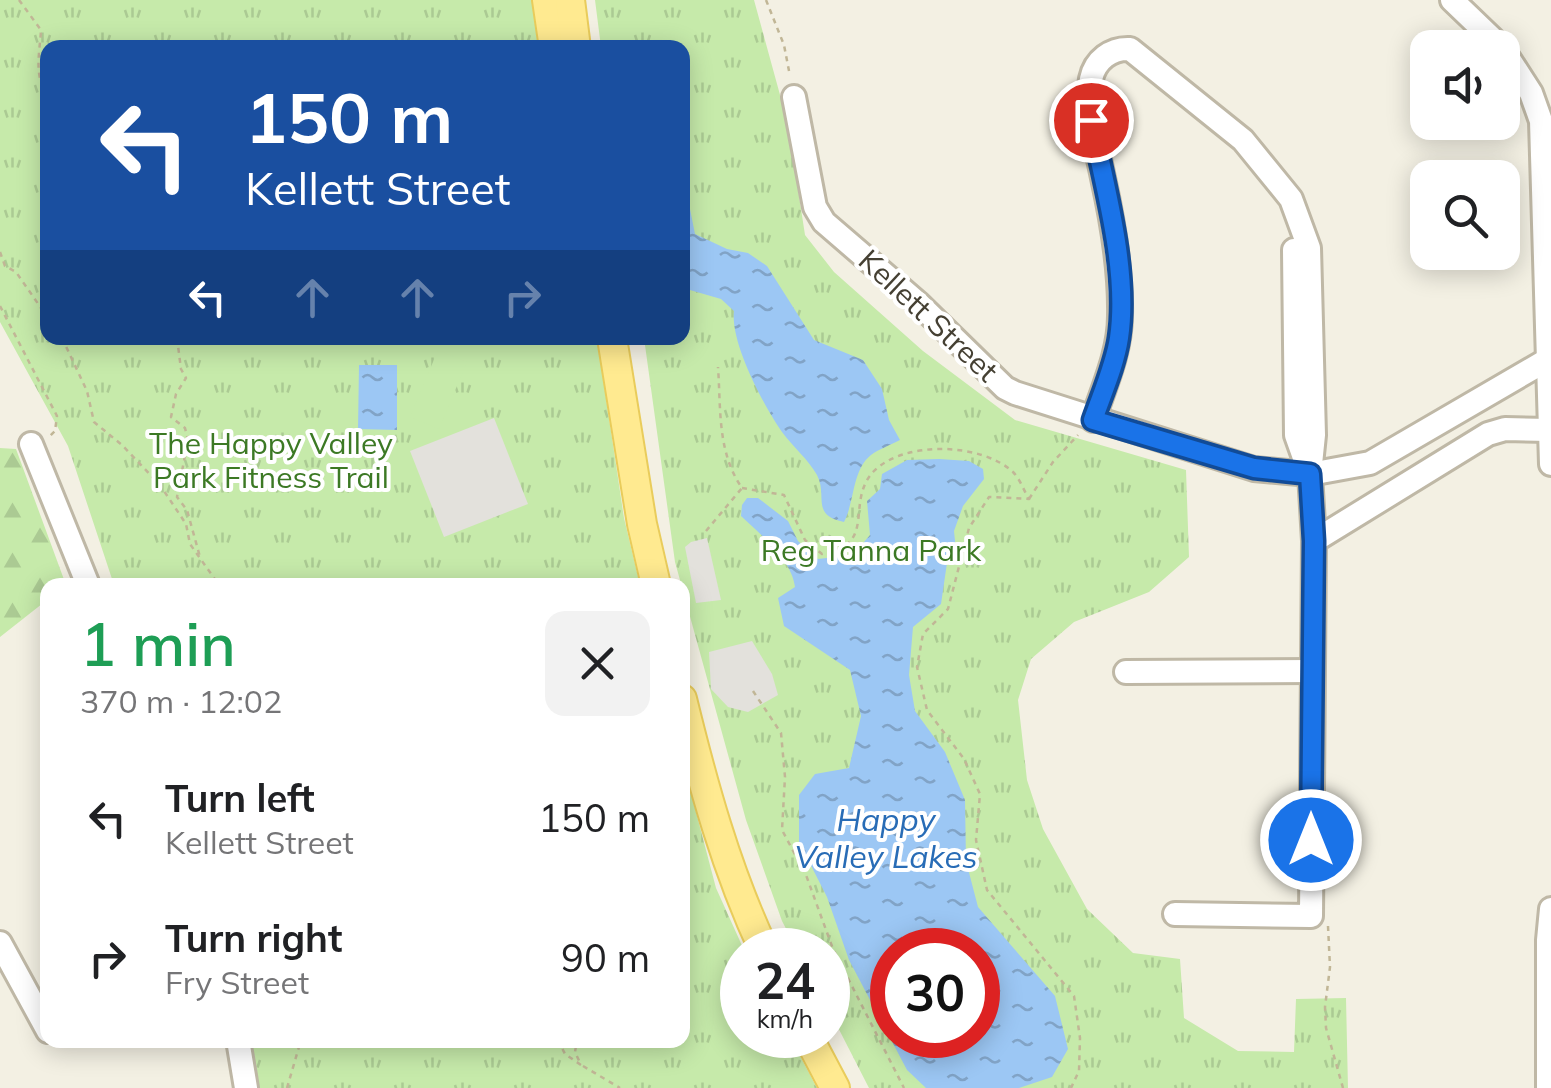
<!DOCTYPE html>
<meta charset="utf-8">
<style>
body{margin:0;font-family:Mulish,sans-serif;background:#f2f2f2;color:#202124;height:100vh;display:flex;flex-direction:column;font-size:38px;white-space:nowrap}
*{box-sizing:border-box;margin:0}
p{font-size:32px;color:#757577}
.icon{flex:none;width:55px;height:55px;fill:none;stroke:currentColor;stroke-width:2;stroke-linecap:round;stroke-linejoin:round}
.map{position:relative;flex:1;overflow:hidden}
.panel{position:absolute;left:40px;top:578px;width:650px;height:470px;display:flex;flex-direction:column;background:#fff;border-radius:20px;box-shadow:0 5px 25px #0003}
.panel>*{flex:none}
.hud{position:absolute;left:40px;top:40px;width:650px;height:305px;border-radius:20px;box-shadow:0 5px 25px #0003;background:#1a4fa0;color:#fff;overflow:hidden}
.tools{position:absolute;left:1410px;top:30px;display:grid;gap:20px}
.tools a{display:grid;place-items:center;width:110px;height:110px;border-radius:20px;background:#fff;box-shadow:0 5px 25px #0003;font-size:50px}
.speed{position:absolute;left:720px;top:928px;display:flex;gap:20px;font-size:50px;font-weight:700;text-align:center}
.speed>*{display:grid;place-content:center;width:130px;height:130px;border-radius:50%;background:#fff;box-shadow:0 5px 25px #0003;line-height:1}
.speed small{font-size:25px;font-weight:400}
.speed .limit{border:15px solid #d22;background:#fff;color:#111}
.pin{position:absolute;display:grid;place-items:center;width:85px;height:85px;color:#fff;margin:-42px;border:5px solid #fff;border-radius:50%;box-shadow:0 2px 10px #0007}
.me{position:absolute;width:110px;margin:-55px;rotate:0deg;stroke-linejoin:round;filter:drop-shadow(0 0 8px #0008)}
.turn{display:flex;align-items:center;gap:35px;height:210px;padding:0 40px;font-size:45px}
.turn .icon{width:130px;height:130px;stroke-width:2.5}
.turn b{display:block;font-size:70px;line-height:85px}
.lanes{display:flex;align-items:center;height:95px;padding:0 40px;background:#0003;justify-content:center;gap:50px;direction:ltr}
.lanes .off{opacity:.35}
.round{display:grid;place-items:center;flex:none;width:105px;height:105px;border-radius:20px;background:#f2f2f2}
.summary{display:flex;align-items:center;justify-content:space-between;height:170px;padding:0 40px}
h1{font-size:60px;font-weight:600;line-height:75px;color:#1e9e55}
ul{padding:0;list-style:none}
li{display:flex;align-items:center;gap:30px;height:140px;padding:0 40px}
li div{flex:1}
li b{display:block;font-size:38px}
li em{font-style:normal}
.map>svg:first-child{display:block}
.forest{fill:url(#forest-firs)}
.park{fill:url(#park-tufts);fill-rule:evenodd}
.garden{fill:#c6eaaa}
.parking{fill:#e3e1dc}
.water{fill:url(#water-ripples);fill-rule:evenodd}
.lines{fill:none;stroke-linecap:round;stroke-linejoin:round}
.minor-casing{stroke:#bfb8a6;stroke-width:28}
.major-casing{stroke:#e9cc5b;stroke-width:32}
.path{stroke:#c1b696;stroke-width:2.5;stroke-dasharray:5 5;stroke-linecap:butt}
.minor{stroke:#fff;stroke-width:22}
.major{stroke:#ffea90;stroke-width:28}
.route-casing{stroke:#114b97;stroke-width:25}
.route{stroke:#1a73e8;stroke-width:18}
.labels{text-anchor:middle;stroke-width:8;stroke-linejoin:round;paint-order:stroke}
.street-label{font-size:30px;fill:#454033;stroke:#fff}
.park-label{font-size:30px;fill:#3c7924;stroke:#fff}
.water-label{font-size:32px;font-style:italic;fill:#286cb6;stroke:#fff}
</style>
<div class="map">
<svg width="1551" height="1088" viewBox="0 0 1551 1088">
<defs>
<pattern id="forest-firs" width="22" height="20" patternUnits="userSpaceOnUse" patternTransform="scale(2.5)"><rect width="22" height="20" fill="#c6eaaa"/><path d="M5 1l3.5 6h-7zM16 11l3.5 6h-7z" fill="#abca93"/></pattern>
<pattern id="park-tufts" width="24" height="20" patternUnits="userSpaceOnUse" patternTransform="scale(2.5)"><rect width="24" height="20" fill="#c6eaaa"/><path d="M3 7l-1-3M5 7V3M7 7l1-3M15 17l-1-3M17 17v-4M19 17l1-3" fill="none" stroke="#abca93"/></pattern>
<pattern id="water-ripples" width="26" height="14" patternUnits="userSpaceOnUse" patternTransform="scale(2.5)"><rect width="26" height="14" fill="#9cc7f4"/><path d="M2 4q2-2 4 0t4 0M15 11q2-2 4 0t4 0" fill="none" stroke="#81a3c6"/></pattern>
</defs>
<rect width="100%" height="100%" fill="#f3f0e3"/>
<polygon class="forest" points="0,448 16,449 66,585 48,585 47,600 0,637"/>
<g class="park">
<polygon points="0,0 538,0 546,47 48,48 48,338 597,338 624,518 640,585 114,585 68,446 0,322"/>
<path d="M595 0H754L788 124 805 235 834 272 923 351 1015 420 1186 470 1189 557 1149 592 1074 622 1031 659 1018 700 1027 780 1043 829 1087 909 1133 953 1180 959 1184 1018 1238 1051 1294 1052 1296 999 1346 998 1348 1088H869L828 1008V950H797L782 921 746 820 675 562 644 338H682V48L601 47ZM892 950H978V1035H892Z"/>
<polygon points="683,763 716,888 744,950 742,1035 789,1035 817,1088 258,1088 250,1040 682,1040"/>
</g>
<polygon class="garden" points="438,350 467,362 439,429 410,417"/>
<g class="parking">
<polygon points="494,418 528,504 444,537 410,451"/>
<polygon points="707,538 721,600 696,603 685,547 691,542"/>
<polygon points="752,641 772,674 778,695 748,712 728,707 711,689 709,652"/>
</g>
<g class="water">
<path d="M682 169 695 234 727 249 748 253 767 266 814 340 863 360 882 389 889 420 900 440C891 445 879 449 871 455 852 470 855 501 844 522 810 515 828 496 817 475 808 459 793 447 782 432 764 406 730 343 734 311L721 299 683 288Z"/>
<polygon points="359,365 397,365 397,430 358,429"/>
<path d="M939 459 969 461 983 469 984 479 963 506 954 531 956 551 947 563 941 604 913 627 909 675 915 711 945 752 965 800 966 861 978 907 1055 996 1068 1049 1052 1077 1019 1088H926L907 1070 849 960 827 897 799 842V795L815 774 849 768 861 716 850 670 784 626 778 598 795 587C792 560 761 535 741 516L742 505 747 498H758L788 521 798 541 818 559 853 555 870 535 867 501 880 489 882 474 907 460ZM978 950V1035H892V950Z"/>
</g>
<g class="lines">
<defs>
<g id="minor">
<polyline points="1452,0 1502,48"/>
<polyline points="1502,48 1531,93 1541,121 1551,464"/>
<polyline points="794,97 815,207 824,222 918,303 1005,388 1015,393 1254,469 1310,474 1370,463 1547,360"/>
<polyline points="1294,250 1296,435 1307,466"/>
<path d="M1093 420C1104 386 1120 352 1120 316 1121 270 1113 223 1103 178 1097 146 1084 111 1091 79 1095 60 1111 48 1130 49L1243 140 1291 199 1309 248 1314 435 1310 474 1314 541 1311 916 1175 914"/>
<polyline points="31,444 88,585"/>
<polyline points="1314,541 1488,434 1505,429 1549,430"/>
<polyline points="1126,672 1312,671"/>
<polyline points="0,943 48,1031"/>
<polyline points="238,1040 246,1088"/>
<polyline points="1548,1088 1548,940 1551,909"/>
</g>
<g id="major">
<polyline points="547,0 554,48"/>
<polyline points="570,0 576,48"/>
<polyline points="612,338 642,524 656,585"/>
<path d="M682 699C703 785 726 869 764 950"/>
<polyline points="807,1035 835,1088"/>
</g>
</defs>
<use href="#minor" class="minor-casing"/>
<use href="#major" class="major-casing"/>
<g class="path">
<path d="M19 0 41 30C40 51 33 78 48 94"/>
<polyline points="766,0 784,45 790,76"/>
<polyline points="0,252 5,266 16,272 48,318"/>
<polyline points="0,306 57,416 55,431 49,437"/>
<polyline points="62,338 87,391 94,422 122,445 160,485 186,524 190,544 219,585"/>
<polyline points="177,338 181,369 186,378 176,394 171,417 185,428 188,440 177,497 187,510 200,557"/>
<path d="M742 488 784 495 805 540 822 554C879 545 844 502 874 471 905 440 982 443 1013 472 1020 479 1024 491 1029 499L989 497 969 528 948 609 923 634 917 667 927 710 964 759 980 794 976 840 987 890 1074 996 1080 1038 1079 1071 1071 1088"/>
<polyline points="1029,499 1053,462 1078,435"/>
<path d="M706 531 742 488C717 452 721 409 718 367"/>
<polyline points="290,585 303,585"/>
<polyline points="326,585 339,585"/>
<polyline points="753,691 781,733 785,777 782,830 806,875 833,949 904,1088"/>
<polyline points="1328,926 1330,967 1325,1007 1326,1028 1343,1088"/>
<polyline points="558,1040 565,1054 581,1065 575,1052 577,1040"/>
<polyline points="583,1066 620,1088"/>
<polyline points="287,1088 301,1040"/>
</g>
<use href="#minor" class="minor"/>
<use href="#major" class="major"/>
</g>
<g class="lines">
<defs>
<path id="route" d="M1091 120C1105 187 1129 271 1119 338 1115 365 1102 394 1093 420L1254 468 1310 474 1314 541 1311 840"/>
</defs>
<use href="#route" class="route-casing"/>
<use href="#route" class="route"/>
</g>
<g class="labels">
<g class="street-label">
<text transform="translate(928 316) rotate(43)" y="10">Kellett Street</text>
</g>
<g class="park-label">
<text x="271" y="454">The Happy Valley<tspan x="271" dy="34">Park Fitness Trail</tspan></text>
<text x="871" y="561">Reg Tanna Park</text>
</g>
<g class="water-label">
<text x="886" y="831">Happy<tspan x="886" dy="37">Valley Lakes</tspan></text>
</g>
</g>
</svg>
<div class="tools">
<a><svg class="icon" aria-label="sound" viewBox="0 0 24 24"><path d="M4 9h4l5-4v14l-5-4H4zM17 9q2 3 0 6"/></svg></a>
<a><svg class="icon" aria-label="search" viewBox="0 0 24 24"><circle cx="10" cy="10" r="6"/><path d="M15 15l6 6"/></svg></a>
</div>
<div class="speed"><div>24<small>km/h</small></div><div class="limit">30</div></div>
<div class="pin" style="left:1091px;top:120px;background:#d93025"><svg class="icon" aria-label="arrive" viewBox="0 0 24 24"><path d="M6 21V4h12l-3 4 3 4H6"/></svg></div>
<svg class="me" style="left:1311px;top:840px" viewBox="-20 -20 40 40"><circle r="17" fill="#1a73e8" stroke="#fff" stroke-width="3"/><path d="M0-11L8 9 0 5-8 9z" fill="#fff"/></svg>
<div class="hud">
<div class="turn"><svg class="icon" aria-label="left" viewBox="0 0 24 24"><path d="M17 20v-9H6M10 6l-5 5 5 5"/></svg><div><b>150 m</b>Kellett Street</div></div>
<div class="lanes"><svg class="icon" aria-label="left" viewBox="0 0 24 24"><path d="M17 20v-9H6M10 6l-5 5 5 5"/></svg><svg class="icon off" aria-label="ahead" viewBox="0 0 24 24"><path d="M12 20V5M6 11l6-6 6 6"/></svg><svg class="icon off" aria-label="ahead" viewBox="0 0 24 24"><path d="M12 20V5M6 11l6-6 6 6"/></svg><svg class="icon off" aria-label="right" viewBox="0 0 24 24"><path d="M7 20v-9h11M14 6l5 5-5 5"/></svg></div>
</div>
<section class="panel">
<div class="summary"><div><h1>1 min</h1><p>370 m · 12:02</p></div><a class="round"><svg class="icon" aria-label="close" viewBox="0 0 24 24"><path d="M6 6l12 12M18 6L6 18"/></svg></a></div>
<ul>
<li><svg class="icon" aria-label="left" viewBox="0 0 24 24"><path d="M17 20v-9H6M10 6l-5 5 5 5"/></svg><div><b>Turn left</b><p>Kellett Street</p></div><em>150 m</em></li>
<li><svg class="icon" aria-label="right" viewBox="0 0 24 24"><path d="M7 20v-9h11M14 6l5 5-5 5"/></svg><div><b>Turn right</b><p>Fry Street</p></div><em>90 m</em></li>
</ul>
</section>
</div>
